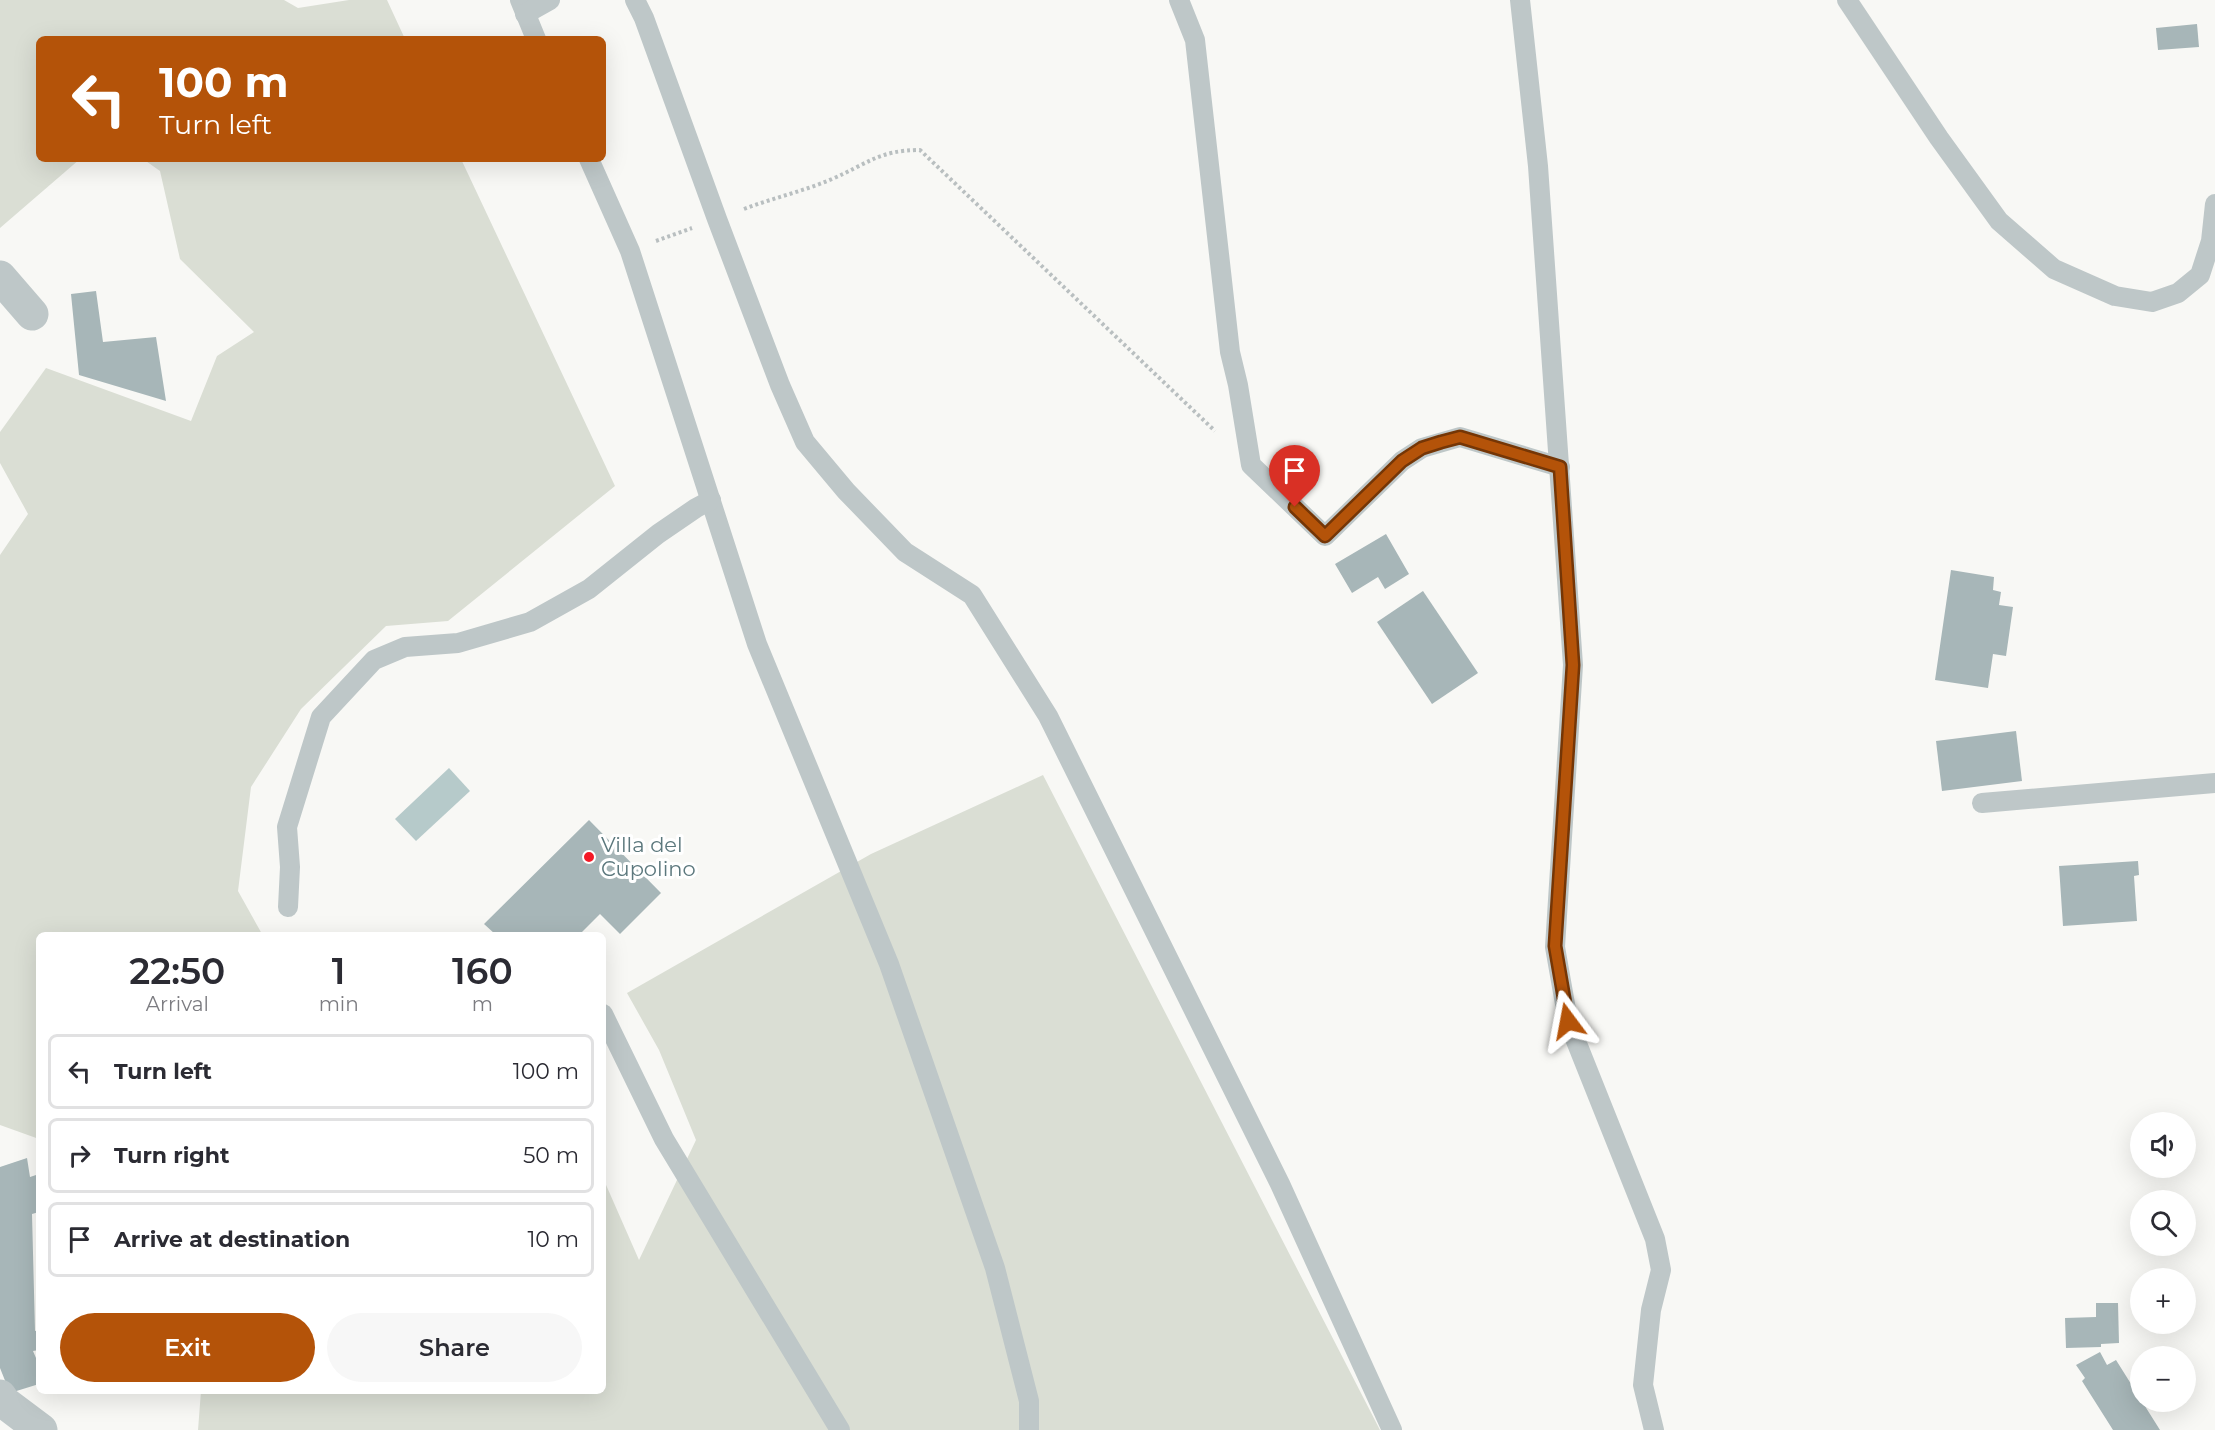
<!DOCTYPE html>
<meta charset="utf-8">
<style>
body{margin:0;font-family:Montserrat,sans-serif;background:#f7f7f7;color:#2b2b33;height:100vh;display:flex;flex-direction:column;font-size:22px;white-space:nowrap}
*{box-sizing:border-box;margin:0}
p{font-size:20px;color:#7c7c81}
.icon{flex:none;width:33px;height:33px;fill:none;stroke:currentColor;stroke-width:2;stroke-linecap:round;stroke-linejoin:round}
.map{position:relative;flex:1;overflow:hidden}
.side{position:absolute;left:36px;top:932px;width:570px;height:462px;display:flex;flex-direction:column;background:#fff;border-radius:9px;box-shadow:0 6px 24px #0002}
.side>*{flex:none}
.hud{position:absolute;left:36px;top:36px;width:570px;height:126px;border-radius:9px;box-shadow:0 6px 24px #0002;background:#b45309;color:#fff;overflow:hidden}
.tools{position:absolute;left:2130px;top:1112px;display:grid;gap:12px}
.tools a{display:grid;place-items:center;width:66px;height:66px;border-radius:50%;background:#fff;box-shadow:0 6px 24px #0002;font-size:30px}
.pin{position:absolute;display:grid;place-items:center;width:51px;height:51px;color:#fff;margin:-62px -26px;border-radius:50% 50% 50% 0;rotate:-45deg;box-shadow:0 0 6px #0007}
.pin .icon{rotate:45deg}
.me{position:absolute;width:66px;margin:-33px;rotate:347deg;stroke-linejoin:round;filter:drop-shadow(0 0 4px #0008)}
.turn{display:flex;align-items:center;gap:21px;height:126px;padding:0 24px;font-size:27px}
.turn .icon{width:78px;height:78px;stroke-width:2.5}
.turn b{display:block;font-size:42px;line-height:51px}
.eta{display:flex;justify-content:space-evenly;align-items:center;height:102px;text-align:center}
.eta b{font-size:36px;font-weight:600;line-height:42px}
.action{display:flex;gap:12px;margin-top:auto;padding:12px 24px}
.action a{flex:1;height:69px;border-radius:36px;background:#b45309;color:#fff;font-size:24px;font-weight:600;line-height:69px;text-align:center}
.action a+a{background:#f7f7f7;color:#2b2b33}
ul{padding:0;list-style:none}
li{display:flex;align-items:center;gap:18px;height:75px;margin:0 12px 9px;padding:0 12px;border:3px solid #e1e1e2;border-radius:9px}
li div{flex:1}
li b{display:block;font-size:22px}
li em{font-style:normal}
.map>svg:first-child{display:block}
.green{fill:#daded4}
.water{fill:#b6caca}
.building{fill:#a7b6b8}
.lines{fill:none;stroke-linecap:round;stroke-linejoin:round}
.path{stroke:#b9bfc0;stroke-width:4;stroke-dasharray:3 3;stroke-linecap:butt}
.service{stroke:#bec7c8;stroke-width:20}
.minor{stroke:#bec7c8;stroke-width:33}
.route-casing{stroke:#753606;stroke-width:15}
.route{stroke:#b45309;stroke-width:10}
.poi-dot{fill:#f41926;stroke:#fff;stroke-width:2}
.labels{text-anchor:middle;stroke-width:6;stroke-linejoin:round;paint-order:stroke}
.poi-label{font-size:21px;fill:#5c787d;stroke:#fff;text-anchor:start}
</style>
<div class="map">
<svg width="2215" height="1430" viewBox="0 0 2215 1430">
<rect width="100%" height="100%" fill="#f8f8f5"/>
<g class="green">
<polygon points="0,0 284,0 298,8 349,0 387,0 405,39 39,39 39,159 80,159 0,228"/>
<polygon points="143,159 461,159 615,486 448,621 386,626 301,709 251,787 238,891 262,934 39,934 39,1139 0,1125 0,555 28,514 0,463 0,432 46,368 191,421 217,356 254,332 180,259 160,171"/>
<polygon points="1043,775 1380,1430 198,1430 201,1391 603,1390 603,1178 639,1260 696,1140 659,1050 627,993 871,854"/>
</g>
<polygon class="water" points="449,768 470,791 416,841 395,819"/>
<g class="building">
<polygon points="2197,24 2199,47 2158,50 2156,28"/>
<polygon points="96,291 103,342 156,337 166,401 79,375 71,294"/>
<polygon points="1386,534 1409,574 1385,589 1378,577 1352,593 1335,564"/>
<polygon points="1951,570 1994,577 1993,590 2001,592 1999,605 2013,607 2006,656 1993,654 1988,688 1935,680"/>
<polygon points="1423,591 1478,673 1432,704 1377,622"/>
<polygon points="2016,731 2022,781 1942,791 1936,741"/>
<polygon points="589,820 661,893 620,934 600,914 580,934 495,934 484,924"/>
<polygon points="2138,861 2139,875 2134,876 2137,921 2063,926 2059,866"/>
<polygon points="27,1158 30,1177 39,1174 39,1212 32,1214 35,1331 39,1330 39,1350 33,1351 39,1365 39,1384 10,1393 0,1368 0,1167"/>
<polygon points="2096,1303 2118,1303 2119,1343 2101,1344 2101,1347 2066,1348 2065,1318 2096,1317"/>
<polygon points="2100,1352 2107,1365 2116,1360 2160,1430 2113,1430 2082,1381 2085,1378 2076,1365"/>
</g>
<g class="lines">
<g class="path">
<path d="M744 209C773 198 804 191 832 179 867 164 879 150 920 150L1215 431"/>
<polyline points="656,241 692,228"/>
</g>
<g class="service">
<polyline points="520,0 536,39"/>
<polyline points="635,0 644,18 717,219 780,385 805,442 846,491 905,552 972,595 1048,716 1280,1184 1392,1430"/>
<polyline points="1179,0 1195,40 1230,352 1238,385 1251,465 1325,536 1402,461 1422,448 1460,437 1560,467"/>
<polyline points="1520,0 1538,166 1573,665 1555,947 1568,1021 1655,1239 1661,1270 1651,1310 1643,1385 1654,1430"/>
<polyline points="1847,0 1939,138 1999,221 2054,269 2115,296 2152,302 2178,293 2200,275 2211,241 2215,204"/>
<polyline points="525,14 550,0"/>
<polyline points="589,159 630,251 757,644 889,964 995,1268 1029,1401 1029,1430"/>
<polyline points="1982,803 2215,783"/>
<polyline points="288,907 290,867 287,827 321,717 374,660 405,647 458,643 530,622 589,589 658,534 696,508 711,500"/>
<polyline points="603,1014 664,1139 840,1430"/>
</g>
<g class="minor">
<polyline points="0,277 32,314"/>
<polyline points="0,1396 5,1403 41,1430"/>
</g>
</g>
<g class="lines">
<defs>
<polyline id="route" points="1295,507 1325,536 1402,461 1422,448 1441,442 1460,437 1560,467 1573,665 1555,946 1568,1021"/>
</defs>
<use href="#route" class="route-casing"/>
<use href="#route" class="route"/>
</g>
<circle class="poi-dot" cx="589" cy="857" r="6"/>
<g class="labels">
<g class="poi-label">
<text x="601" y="852">Villa del<tspan x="601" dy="24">Cupolino</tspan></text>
</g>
</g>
</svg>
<div class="tools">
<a><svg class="icon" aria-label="sound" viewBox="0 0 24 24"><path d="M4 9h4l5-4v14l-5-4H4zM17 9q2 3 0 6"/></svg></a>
<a><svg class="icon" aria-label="search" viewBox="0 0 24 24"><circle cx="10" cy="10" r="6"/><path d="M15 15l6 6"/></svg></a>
<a>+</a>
<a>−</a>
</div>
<div class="pin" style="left:1295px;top:507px;background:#d93025"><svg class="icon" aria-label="arrive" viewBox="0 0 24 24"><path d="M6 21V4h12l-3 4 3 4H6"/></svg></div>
<svg class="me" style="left:1568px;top:1021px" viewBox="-20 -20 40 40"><path d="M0-17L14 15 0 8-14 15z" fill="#b45309" stroke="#fff" stroke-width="4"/></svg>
<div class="hud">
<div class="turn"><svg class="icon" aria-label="left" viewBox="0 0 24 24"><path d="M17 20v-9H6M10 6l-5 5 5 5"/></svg><div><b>100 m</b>Turn left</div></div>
</div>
<section class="side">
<div class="eta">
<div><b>22:50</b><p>Arrival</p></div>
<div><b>1</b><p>min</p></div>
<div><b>160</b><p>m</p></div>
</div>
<ul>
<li><svg class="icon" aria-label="left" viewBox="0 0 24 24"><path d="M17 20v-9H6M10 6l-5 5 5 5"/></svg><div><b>Turn left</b></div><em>100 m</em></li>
<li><svg class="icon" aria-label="right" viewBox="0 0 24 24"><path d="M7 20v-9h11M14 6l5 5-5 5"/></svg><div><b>Turn right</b></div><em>50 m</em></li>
<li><svg class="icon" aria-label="arrive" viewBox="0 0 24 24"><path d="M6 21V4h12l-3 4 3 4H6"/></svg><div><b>Arrive at destination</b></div><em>10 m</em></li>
</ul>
<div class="action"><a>Exit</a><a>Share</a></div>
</section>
</div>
